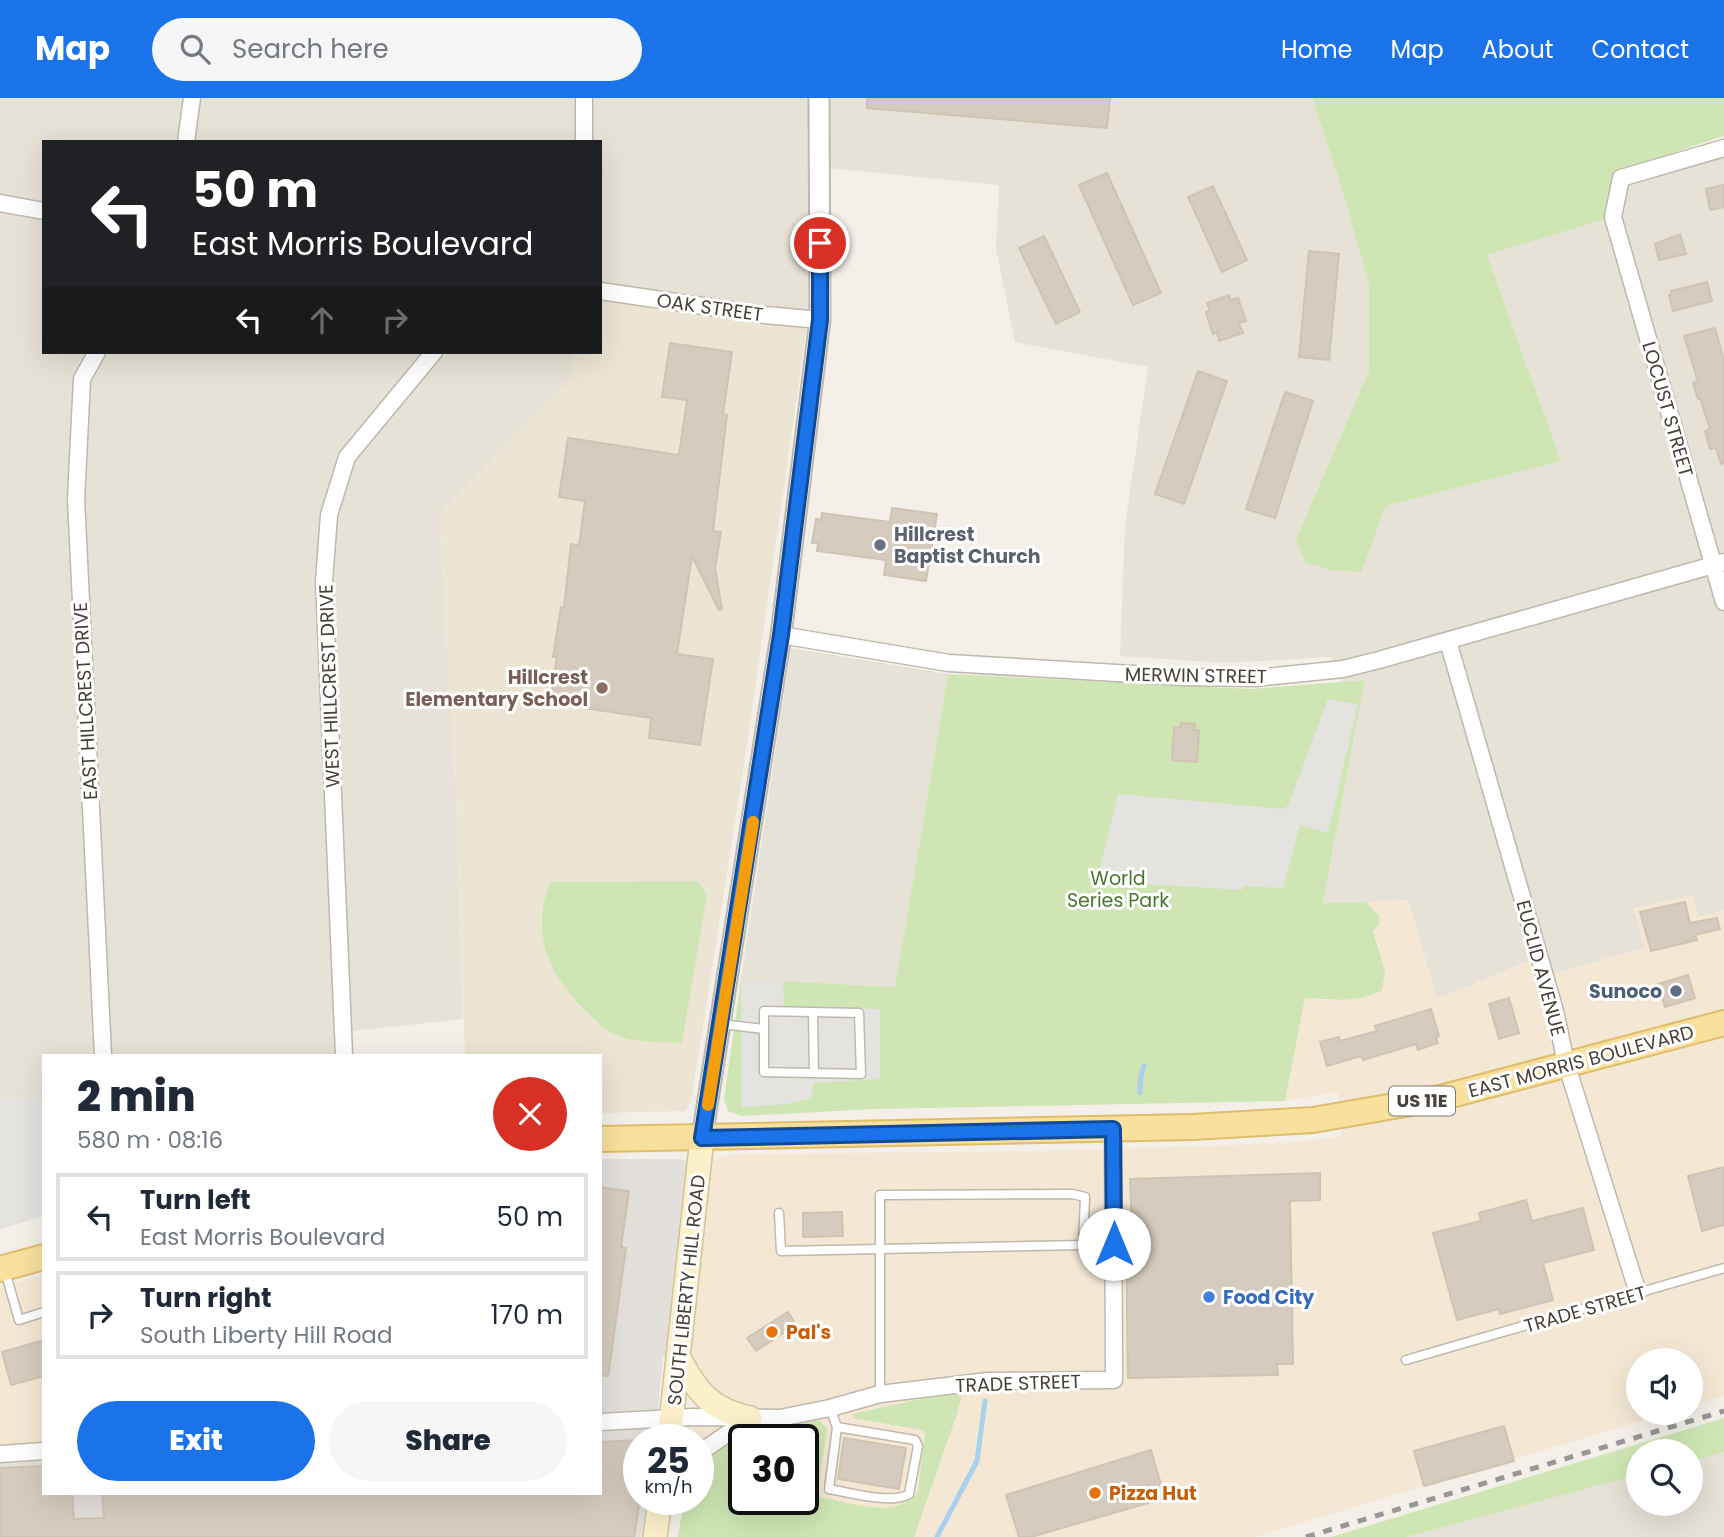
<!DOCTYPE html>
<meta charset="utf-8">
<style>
body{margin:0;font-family:Poppins,sans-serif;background:#f6f6f7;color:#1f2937;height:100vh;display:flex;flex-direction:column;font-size:26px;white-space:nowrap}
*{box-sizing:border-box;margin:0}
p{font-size:23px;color:#747a83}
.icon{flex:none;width:38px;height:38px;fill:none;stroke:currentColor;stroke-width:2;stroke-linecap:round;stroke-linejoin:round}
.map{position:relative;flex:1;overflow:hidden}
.sheet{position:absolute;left:42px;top:956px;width:560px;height:441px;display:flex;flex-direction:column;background:#fff;border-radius:0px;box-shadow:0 7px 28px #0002}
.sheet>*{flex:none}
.banner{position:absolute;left:42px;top:42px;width:560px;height:214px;border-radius:0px;box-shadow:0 7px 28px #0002;background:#202124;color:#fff;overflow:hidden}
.tools{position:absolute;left:1626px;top:1250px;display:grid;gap:14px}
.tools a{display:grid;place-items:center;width:77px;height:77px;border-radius:50%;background:#fff;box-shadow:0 7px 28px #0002;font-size:35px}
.speed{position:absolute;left:623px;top:1326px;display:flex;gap:14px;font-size:35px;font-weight:700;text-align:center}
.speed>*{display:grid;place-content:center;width:91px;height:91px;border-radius:50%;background:#fff;box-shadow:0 7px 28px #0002;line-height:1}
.speed small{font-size:18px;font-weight:400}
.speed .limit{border:4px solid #111;border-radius:10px;background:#fff;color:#111}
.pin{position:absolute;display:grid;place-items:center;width:60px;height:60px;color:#fff;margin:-30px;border:4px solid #fff;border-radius:50%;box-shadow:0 2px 7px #0007}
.me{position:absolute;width:77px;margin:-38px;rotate:0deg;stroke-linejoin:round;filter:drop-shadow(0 0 5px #0008)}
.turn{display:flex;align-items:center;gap:24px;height:147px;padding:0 35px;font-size:32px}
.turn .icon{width:91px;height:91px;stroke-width:2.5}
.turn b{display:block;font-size:49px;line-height:60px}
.lanes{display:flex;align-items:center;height:66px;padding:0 35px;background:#0003;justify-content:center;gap:35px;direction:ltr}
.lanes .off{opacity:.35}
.round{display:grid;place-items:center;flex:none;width:74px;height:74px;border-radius:37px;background:#f6f6f7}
.headline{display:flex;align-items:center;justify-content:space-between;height:119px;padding:0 35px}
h1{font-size:42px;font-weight:800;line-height:52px}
.primary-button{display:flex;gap:14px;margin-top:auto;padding:14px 35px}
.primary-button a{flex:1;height:80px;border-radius:42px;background:#1a73e8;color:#fff;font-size:28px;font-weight:800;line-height:80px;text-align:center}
.primary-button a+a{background:#f6f6f7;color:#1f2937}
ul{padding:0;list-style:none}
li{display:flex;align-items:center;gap:21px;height:88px;margin:0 14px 10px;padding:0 21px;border:4px solid #e0e1e3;border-radius:0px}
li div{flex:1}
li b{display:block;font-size:26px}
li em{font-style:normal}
header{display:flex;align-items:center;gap:42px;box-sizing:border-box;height:98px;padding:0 35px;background:#1a73e8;color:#fff}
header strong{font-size:33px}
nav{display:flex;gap:38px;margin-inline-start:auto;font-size:24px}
.search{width:490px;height:63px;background:#f6f6f7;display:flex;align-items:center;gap:18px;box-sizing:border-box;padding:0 24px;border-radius:38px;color:#747a83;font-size:26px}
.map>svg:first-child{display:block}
.residential{fill:#e7e2d7}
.commercial{fill:#f4e8d5;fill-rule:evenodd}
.industrial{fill:#e3dfda}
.education{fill:#ece5d4}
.green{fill:#cfe6b4;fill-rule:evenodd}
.parking{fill:#e5e3e0}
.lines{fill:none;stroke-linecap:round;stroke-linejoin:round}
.stream{stroke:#a9d0ed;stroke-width:5}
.building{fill:#d5ccbf;stroke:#cfc4b2;stroke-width:2}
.service-casing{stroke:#bfb8ac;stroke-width:11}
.minor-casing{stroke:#bfb8ac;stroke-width:19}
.tertiary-casing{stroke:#bfb8ac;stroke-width:23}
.secondary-casing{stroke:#d1c49b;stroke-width:26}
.primary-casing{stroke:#debd6d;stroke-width:28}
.service{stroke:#fff;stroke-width:8}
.minor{stroke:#fff;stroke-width:16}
.tertiary{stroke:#fff;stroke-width:19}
.secondary{stroke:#fcf0cb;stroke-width:23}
.primary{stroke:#f9e09d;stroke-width:24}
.rail{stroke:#979797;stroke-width:5;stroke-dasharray:9 9;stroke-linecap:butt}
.route-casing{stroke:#114b97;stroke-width:18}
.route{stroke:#1a73e8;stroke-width:12}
.slow{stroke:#f59e0b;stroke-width:12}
.worship-dot{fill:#6b7280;stroke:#fff;stroke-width:2.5}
.education-dot{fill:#8d6e63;stroke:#fff;stroke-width:2.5}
.service-dot{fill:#5c6f8a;stroke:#fff;stroke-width:2.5}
.shop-dot{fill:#3f7fe0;stroke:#fff;stroke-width:2.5}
.food-dot{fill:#e8710a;stroke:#fff;stroke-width:2.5}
.labels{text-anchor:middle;stroke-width:6;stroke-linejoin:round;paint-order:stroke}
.shield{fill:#fff;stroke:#7e7a74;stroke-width:2}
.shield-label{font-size:18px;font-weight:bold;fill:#474138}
.street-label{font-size:19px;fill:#474138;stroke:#fff}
.worship-label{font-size:19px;font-weight:bold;fill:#5b616d;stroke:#fff;text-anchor:start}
.education-label{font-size:19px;font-weight:bold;fill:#785e54;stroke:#fff;text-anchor:end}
.park-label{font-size:19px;fill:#48762d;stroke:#fff}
.service-label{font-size:19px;font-weight:bold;fill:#4e5e75;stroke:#fff;text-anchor:end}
.shop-label{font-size:19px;font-weight:bold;fill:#366cbe;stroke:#fff;text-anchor:start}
.food-label{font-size:19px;font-weight:bold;fill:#c56008;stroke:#fff;text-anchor:start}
</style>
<header>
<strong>Map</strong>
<div class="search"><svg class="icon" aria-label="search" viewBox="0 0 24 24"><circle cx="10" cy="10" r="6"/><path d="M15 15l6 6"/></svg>Search here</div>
<nav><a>Home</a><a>Map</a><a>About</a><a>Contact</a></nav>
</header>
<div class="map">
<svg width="1724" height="1439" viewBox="0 0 1724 1439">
<rect width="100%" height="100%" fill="#f4f0e9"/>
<g class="residential">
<polygon points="0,0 1312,0 1341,88 1369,187 1369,273 1296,441 1361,473 1386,408 1561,363 1487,157 1613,119 1621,80 1724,50 1724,813 1699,819 1634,810 1644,850 1545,878 1539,859 1437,901 1408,802 1323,806 1365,582 1341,584 1343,571 1330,559 1224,565 1120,558 1125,428 1148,269 1015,244 996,151 999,87 820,69 820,221 600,193 600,44 44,44 44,254 575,254 570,281 439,417 456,701 463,921 343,934 344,957 44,957 44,999 0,1002"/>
<polygon points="791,550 948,576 895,889 741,881"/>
<polygon points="1724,1354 1724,1439 1406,1439 1638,1377 1638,1405 1690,1405 1691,1363"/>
</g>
<g class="commercial">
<path d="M1693 797 1699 819 1724 813V1298L1691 1308 1690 1262H1638V1314H1671L1255 1439H678L684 1402H698V1342H692L702 1277 701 1268 679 1260 700 1065 734 1056 1053 1053 1289 1045 1342 1038 1338 994 1285 1003 1305 900 1336 903 1379 848 1373 832 1379 818 1366 804 1408 802 1437 901 1540 859 1546 878 1644 850 1634 810ZM744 1342H803V1402H744Z"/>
<polygon points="44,1177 44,1353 0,1356 0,1189"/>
</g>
<polygon class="industrial" points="600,1061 678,1061 700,1065 679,1260 663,1259 655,1342 639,1342 639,1402 647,1402 641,1439 0,1439 0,1356 44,1353 44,1395 600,1395"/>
<polygon class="education" points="600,193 808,220 746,654 691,1004 685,1013 600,1015 600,957 465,957 456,701 439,417 570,281 575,254 600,254"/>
<g class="green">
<polygon points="1312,0 1724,0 1724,38 1669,56 1671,65 1621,80 1613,119 1487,157 1561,363 1386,408 1361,474 1330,472 1305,464 1296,441 1369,273 1369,187 1341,88"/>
<path d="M948 576 1251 591 1365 582 1323 805 1366 804 1379 818V826L1373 833 1385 873 1382 892C1356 906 1333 901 1305 900L1285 1003 875 1011 741 1018 728 1013 724 1001 741 881 895 889Z"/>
<path d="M697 783 707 796 682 945C661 944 626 945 608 933 601 929 594 920 588 915 549 878 530 837 550 784Z"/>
<path d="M962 1296 957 1316 914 1439H678L684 1402H698V1363L750 1328 820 1323 827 1331 817 1398C848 1404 896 1423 918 1394L925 1336 922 1332 853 1320 852 1316 935 1298ZM744 1342H803V1402H744Z"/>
<polygon points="1724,1320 1724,1354 1691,1363 1690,1353 1638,1353 1638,1377 1406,1439 1331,1439"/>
</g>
<g class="parking">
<polygon points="1328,601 1358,606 1328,735 1300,727 1283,790 1243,788 1242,792 1113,784 1102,781 1099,775 1118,696 1282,711 1288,708"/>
<polygon points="741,881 783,883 784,908 880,911 880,981 813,985 812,1000 786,1006 742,1009"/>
<polygon points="44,999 44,1118 0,1131 0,1002"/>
</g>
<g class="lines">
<g class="stream">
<polyline points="1140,995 1141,978 1144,968"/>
<polyline points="937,1439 977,1363 985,1303"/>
</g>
</g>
<g class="building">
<polygon points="867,0 1110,0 1107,30 867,10"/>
<polygon points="1107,75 1161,195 1133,207 1079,87"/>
<polygon points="1724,87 1724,109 1710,112 1706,91"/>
<polygon points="1213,88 1247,162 1222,174 1188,99"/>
<polygon points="1680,136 1686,156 1659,162 1655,146"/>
<polygon points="1044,138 1080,214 1056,226 1019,150"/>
<polygon points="1309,153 1339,156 1329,262 1299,259"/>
<polygon points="1707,184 1712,203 1673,213 1669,197 1672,196 1671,193"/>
<polygon points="1229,197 1230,202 1238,200 1246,223 1239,225 1243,235 1219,243 1217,234 1213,236 1206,214 1210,213 1207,205"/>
<polygon points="1715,230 1724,262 1724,365 1721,366 1716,350 1710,351 1705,333 1710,331 1700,300 1698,301 1693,285 1698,283 1684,238"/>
<polygon points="670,245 732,254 723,316 727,317 713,433 721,434 715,470 722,511 719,512 692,458 677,556 713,561 700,647 649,640 651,620 550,605 557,559 553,559 561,509 564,510 571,446 579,447 585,403 559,399 568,340 679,357 687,302 662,299"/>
<polygon points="1198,273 1227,283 1184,406 1155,396"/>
<polygon points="1285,294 1313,303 1275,420 1246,411"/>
<polygon points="892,410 937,416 926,483 884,477 886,462 817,453 818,445 812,445 816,421 821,422 822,415 890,424"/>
<polygon points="1181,625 1195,626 1194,632 1199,632 1197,664 1172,662 1174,630 1180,630"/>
<polygon points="1685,804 1690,825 1717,820 1720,831 1695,837 1697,842 1651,853 1640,814"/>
<polygon points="1688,877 1695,900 1665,909 1658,886"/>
<polygon points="1509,900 1519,935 1499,941 1489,906"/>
<polygon points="1431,911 1439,938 1436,939 1438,945 1418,952 1416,946 1363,962 1361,958 1327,968 1320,944 1339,939 1340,943 1377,933 1375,928"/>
<polygon points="1724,1069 1724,1127 1702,1133 1688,1078"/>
<polygon points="1320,1075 1320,1102 1290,1103 1293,1266 1277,1266 1278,1277 1128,1280 1126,1132 1132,1131 1130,1081"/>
<polygon points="600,1089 629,1093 621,1149 626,1150 608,1278 600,1277"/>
<polygon points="1526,1102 1532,1123 1583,1110 1594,1152 1543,1165 1553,1202 1500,1216 1499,1211 1457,1222 1433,1135 1481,1123 1479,1115"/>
<polygon points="842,1114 843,1138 803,1139 803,1115"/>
<polygon points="788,1214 796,1227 756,1253 747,1240"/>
<polygon points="44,1242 44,1278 11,1287 2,1254"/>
<polygon points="1504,1328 1514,1363 1424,1388 1414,1353"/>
<polygon points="844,1340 906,1350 899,1391 838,1381"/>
<polygon points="639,1342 640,1402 634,1439 0,1439 0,1370 44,1368 44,1395 72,1395 74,1421 104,1420 102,1395 600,1395 600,1344"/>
<polygon points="1151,1352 1165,1400 1031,1439 1019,1439 1006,1397"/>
</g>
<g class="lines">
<defs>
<g id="service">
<polyline points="813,914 814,975"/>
<polyline points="721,926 764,931 764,974 861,976 859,915 764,913 764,931"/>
<polyline points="779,1115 781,1153 1083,1147"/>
<polyline points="5,1173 19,1222 44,1214"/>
<polyline points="1406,1262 1724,1170"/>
<polyline points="880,1296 880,1097 1073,1096 1085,1099 1083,1147 1114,1146"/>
<path d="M830 1310 837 1329 829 1391C848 1394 893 1407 909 1396L918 1348 915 1342 837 1329"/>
</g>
<g id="minor">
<polyline points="584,0 584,44"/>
<polyline points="186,44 192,0"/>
<polyline points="1724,50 1621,80 1613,119 1724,504"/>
<polyline points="0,105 44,113"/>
<polyline points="600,193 765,217 820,222"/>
<polyline points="97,254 82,281 76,401 103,957"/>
<polyline points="781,537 949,565 1184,579 1255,580 1343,571 1379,562 1724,464"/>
<polyline points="1448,543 1555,913 1566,965 1638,1195"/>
<polyline points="344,957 324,483 329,417 347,359 434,254"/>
<polyline points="600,1324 693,1319 780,1320 830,1310 880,1296 988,1283 1114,1282 1113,1031"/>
<polyline points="0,1356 44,1353"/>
<polyline points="698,1356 750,1320"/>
</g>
<polyline id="tertiary" points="702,1040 781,537 820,222 819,0"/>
<g id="secondary">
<path d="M679 1260C697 1294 711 1312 750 1320"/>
<polyline points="669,1342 702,1040"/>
<polyline points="655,1439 660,1402"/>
</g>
<g id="primary">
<polyline points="600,1041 1192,1029 1313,1022 1440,1000 1724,925"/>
<polyline points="0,1171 44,1159"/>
</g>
</defs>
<use href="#service" class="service-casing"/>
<use href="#minor" class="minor-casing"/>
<use href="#tertiary" class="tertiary-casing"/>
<use href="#secondary" class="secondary-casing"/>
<use href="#primary" class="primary-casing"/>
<use href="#service" class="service"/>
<use href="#minor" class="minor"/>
<use href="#tertiary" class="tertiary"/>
<use href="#secondary" class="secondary"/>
<use href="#primary" class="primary"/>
<polyline class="rail" points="1306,1439 1724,1313"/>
</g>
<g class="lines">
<defs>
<polyline id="route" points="820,145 820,222 781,537 702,1040 1113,1031 1114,1146"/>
</defs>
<use href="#route" class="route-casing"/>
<use href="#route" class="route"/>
<polyline class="slow" points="708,1007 753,724"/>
</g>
<circle class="worship-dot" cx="880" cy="447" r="7"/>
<circle class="education-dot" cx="602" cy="590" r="7"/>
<circle class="service-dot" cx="1676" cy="893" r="7"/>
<circle class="shop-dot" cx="1209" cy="1199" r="7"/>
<g class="food-dot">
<circle cx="772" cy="1234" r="7"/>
<circle cx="1095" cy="1395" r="7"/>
</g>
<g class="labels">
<rect class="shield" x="1389" y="988.5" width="66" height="29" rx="5"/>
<g class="shield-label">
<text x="1422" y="1009">US 11E</text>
</g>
<g class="street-label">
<text transform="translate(710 209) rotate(8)" y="7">OAK STREET</text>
<text transform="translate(1668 311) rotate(74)" y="7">LOCUST STREET</text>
<text transform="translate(1196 577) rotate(1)" y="7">MERWIN STREET</text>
<text transform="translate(329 588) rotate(-92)" y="7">WEST HILLCREST DRIVE</text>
<text transform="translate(85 603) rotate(-93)" y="7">EAST HILLCREST DRIVE</text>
<text transform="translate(1541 870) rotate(75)" y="7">EUCLID AVENUE</text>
<text transform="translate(1581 963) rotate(-15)" y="7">EAST MORRIS BOULEVARD</text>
<text transform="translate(686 1192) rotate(-84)" y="7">SOUTH LIBERTY HILL ROAD</text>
<text transform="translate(1585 1211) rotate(-16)" y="7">TRADE STREET</text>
<text transform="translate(1018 1285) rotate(-2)" y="7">TRADE STREET</text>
</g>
<g class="worship-label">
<text x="894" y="443">Hillcrest<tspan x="894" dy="22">Baptist Church</tspan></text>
</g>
<g class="education-label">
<text x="588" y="586">Hillcrest<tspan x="588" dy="22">Elementary School</tspan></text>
</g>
<g class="park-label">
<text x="1118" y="787">World<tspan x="1118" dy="22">Series Park</tspan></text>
</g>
<g class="service-label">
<text x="1662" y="900">Sunoco</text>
</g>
<g class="shop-label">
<text x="1223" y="1206">Food City</text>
</g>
<g class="food-label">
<text x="786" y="1241">Pal's</text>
<text x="1109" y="1402">Pizza Hut</text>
</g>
</g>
</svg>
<div class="tools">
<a><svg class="icon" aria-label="sound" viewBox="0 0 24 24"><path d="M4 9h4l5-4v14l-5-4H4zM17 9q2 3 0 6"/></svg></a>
<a><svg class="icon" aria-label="search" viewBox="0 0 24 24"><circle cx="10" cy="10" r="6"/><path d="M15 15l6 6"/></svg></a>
</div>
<div class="speed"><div>25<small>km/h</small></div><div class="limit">30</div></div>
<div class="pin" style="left:820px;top:145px;background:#d93025"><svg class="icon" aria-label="arrive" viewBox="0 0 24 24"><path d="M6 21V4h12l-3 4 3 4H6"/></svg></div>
<svg class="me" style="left:1114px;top:1146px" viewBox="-20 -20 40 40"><circle r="19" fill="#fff"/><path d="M0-13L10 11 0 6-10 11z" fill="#1a73e8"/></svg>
<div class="banner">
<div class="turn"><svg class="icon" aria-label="left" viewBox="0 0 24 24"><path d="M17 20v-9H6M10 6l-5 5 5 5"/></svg><div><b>50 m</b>East Morris Boulevard</div></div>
<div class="lanes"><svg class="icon" aria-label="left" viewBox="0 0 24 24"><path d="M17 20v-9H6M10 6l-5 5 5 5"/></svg><svg class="icon off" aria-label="ahead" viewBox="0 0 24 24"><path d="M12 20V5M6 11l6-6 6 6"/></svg><svg class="icon off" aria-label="right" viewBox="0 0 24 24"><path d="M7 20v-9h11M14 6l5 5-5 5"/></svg></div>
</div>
<section class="sheet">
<div class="headline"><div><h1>2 min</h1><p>580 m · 08:16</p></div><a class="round" style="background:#d93025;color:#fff"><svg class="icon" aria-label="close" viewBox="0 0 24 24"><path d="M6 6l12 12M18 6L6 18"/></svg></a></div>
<ul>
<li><svg class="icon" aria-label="left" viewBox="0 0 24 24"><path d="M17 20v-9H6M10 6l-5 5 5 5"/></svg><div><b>Turn left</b><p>East Morris Boulevard</p></div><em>50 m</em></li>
<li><svg class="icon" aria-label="right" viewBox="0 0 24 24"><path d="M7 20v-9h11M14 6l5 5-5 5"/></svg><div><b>Turn right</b><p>South Liberty Hill Road</p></div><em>170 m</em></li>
</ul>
<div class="primary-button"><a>Exit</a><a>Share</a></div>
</section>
</div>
